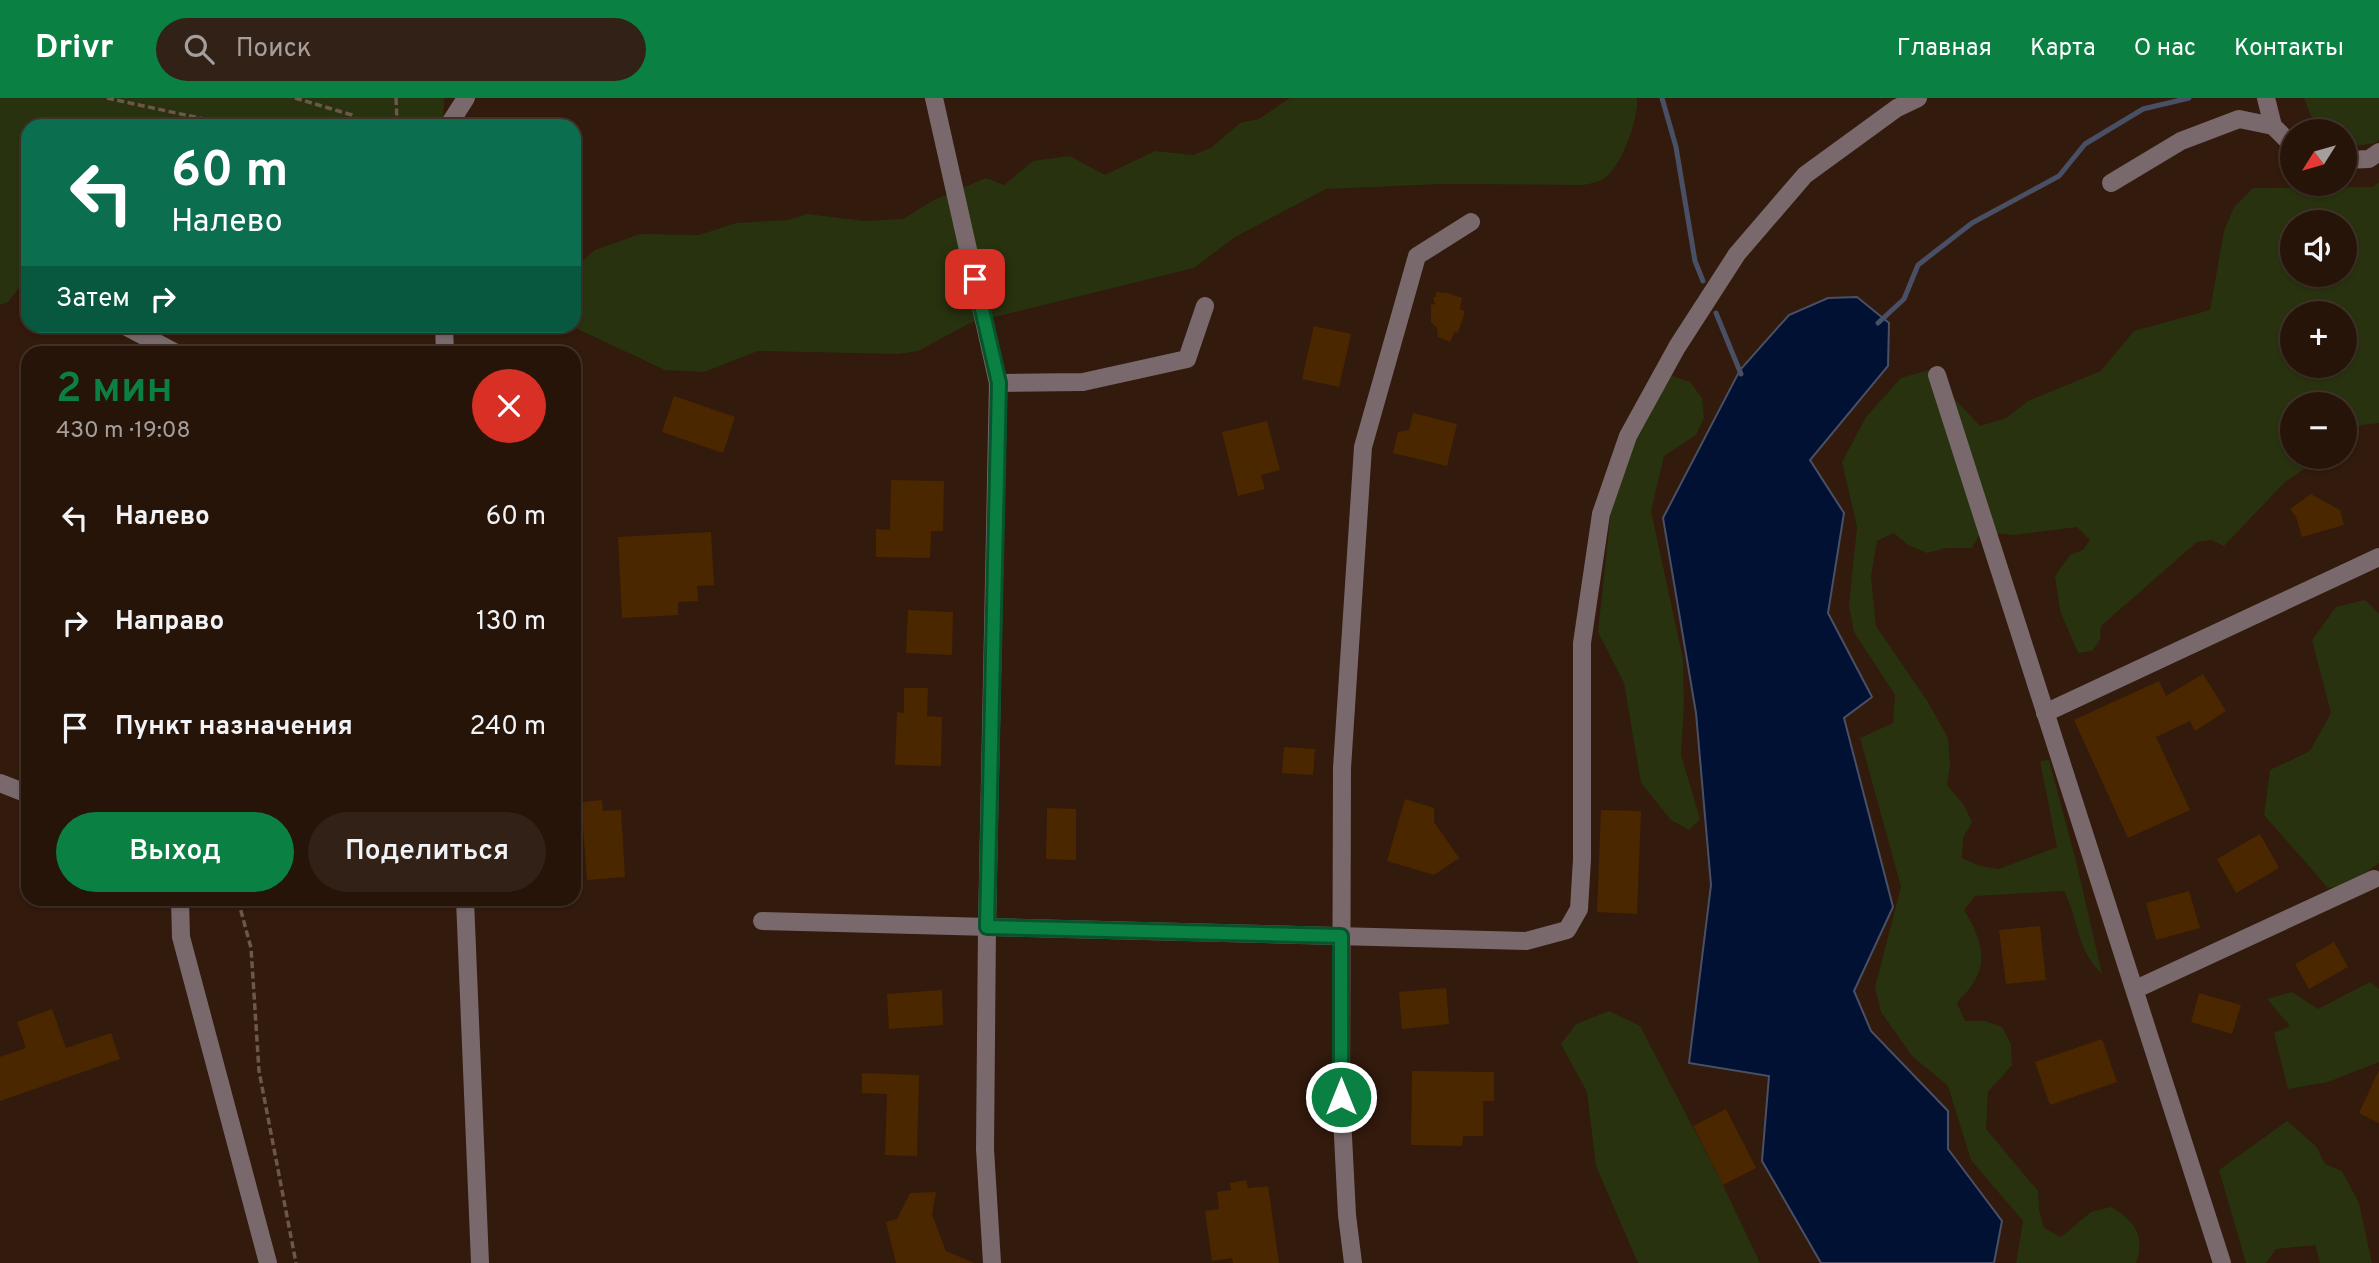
<!DOCTYPE html>
<html lang="ru">
<meta charset="utf-8">
<style>
body{margin:0;font-family:Overpass,sans-serif;background:#322117;color:#f1f3f6;height:100vh;display:flex;flex-direction:column;font-size:26px;white-space:nowrap}
*{box-sizing:border-box;margin:0}
p{font-size:23px;color:#a49e9c}
.icon{flex:none;width:38px;height:38px;fill:none;stroke:currentColor;stroke-width:2;stroke-linecap:round;stroke-linejoin:round}
.map{position:relative;flex:1;overflow:hidden}
.sheet{position:absolute;left:21px;top:248px;width:560px;height:560px;display:flex;flex-direction:column;background:#261409;border-radius:21px;box-shadow:0 2px 5px #0004,0 0 0 2px #42332a}
.sheet>*{flex:none}
.top-card{position:absolute;left:21px;top:21px;width:560px;height:214px;border-radius:21px;box-shadow:0 2px 5px #0004,0 0 0 2px #42332a;background:#0b6e4f;color:#fff;overflow:hidden}
.needle{width:46px;rotate:233deg}
.tools{position:absolute;left:2280px;top:21px;display:grid;gap:14px}
.tools a{display:grid;place-items:center;width:77px;height:77px;border-radius:50%;background:#261409;box-shadow:0 2px 5px #0004,0 0 0 2px #42332a;font-size:35px}
.pin{position:absolute;display:grid;place-items:center;width:60px;height:60px;color:#fff;margin:-30px;border-radius:14px;box-shadow:0 4px 10px #0006}
.me{position:absolute;width:77px;margin:-38px;rotate:0deg;stroke-linejoin:round;filter:drop-shadow(0 0 5px #0008)}
.turn{display:flex;align-items:center;gap:24px;height:147px;padding:0 35px;font-size:32px}
.turn .icon{width:91px;height:91px;stroke-width:2.5}
.turn b{display:block;font-size:49px;line-height:60px}
.then{display:flex;align-items:center;height:66px;padding:0 35px;background:#0003;gap:14px;font-size:26px}
.round{display:grid;place-items:center;flex:none;width:74px;height:74px;border-radius:37px;background:#322117}
.headline{display:flex;align-items:center;justify-content:space-between;height:119px;padding:0 35px}
h1{font-size:42px;font-weight:600;line-height:52px;color:#0b8043}
.action{display:flex;gap:14px;margin-top:auto;padding:14px 35px}
.action a{flex:1;height:80px;border-radius:42px;background:#0b8043;color:#fff;font-size:28px;font-weight:600;line-height:80px;text-align:center}
.action a+a{background:#322117;color:#f1f3f6}
ul{padding:0;list-style:none}
li{display:flex;align-items:center;gap:21px;height:105px;padding:0 35px}
li div{flex:1}
li b{display:block;font-size:26px}
li em{font-style:normal}
header{display:flex;align-items:center;gap:42px;box-sizing:border-box;height:98px;padding:0 35px;background:#0b8043;color:#fff}
header strong{font-size:33px}
nav{display:flex;gap:38px;margin-inline-start:auto;font-size:24px}
.search{width:490px;height:63px;background:#322117;display:flex;align-items:center;gap:18px;box-sizing:border-box;padding:0 24px;border-radius:38px;color:#a49e9c;font-size:26px}
.map>svg:first-child{display:block}
.green{fill:#28320f;fill-rule:evenodd}
.water{fill:#013;stroke:#495065;stroke-width:2}
.lines{fill:none;stroke-linecap:round;stroke-linejoin:round}
.stream{stroke:#495065;stroke-width:5}
.building{fill:#4b2700}
.path{stroke:#6d574a;stroke-width:3.5;stroke-dasharray:7 3.5;stroke-linecap:butt}
.minor{stroke:#79696c;stroke-width:18}
.route-casing{stroke:#07532c;stroke-width:18}
.route{stroke:#0b8043;stroke-width:12}
</style>
<header>
<strong>Drivr</strong>
<div class="search"><svg class="icon" aria-label="search" viewBox="0 0 24 24"><circle cx="10" cy="10" r="6"/><path d="M15 15l6 6"/></svg>Поиск</div>
<nav><a>Главная</a><a>Карта</a><a>О нас</a><a>Контакты</a></nav>
</header>
<div class="map">
<svg width="2379" height="1165" viewBox="0 0 2379 1165">
<rect width="100%" height="100%" fill="#321a0c"/>
<g class="green">
<polygon points="0,0 444,0 443,28 28,28 28,178 8,204 0,207"/>
<path d="M1290 0H1637C1639 20 1622 67 1605 80 1600 84 1591 85 1584 87L1441 86 1326 91 1235 139 1194 170 970 225 918 253 898 256 758 253 704 274 665 272 571 228H574V165L581 164 595 152 640 136 699 137 736 125 788 122 807 116 865 123 903 121 934 102 986 80 1004 87 1033 63 1070 58 1105 77 1155 53 1193 57 1211 50 1240 25 1259 21Z"/>
<polygon points="2304,0 2379,0 2379,42 2375,45 2349,49 2345,48 2345,33 2322,33 2310,16"/>
<path d="M2379 84V325L2361 327 2345 334V306H2292V359H2321L2284 385 2224 448 2211 442 2197 444 2101 528 2100 542 2092 553 2078 555 2060 513 2055 478 2070 457 2083 452 2090 442 2077 429 2014 437 1981 434 1972 450H1946L1927 455 1908 447 1894 435 1877 443 1871 479 1876 528 1928 604 1948 640 1950 667 1947 687 1964 707 1972 724 1963 740 1962 760 1980 768 1999 771 2057 749 2040 663 2049 662 2077 767 2102 876C2075 850 2080 824 2064 793L1975 798 1964 812C1977 832 1989 859 1975 882 1971 890 1963 898 1957 905L1965 923H1985L2002 929 2011 946 2012 967 1988 994 1986 1031 2038 1093 2039 1112 2044 1130 2061 1139 2091 1114 2111 1109C2134 1122 2146 1138 2136 1165H2016L2023 1123 1971 1062 1948 988 1912 958 1881 914 1875 889 1901 789 1860 640 1893 625 1895 597 1854 534 1849 507 1857 429 1842 364 1866 319 1901 280 1928 272 1980 328 2006 320 2028 303 2101 273 2134 233 2210 212 2224 133 2234 109 2253 90 2373 89ZM2292 124H2345V177H2292ZM2292 215H2345V268H2292Z"/>
<polygon points="1672,278 1690,284 1702,300 1704,320 1696,337 1664,358 1651,413 1683,561 1684,607 1681,657 1700,721 1689,732 1671,722 1641,685 1624,585 1598,534 1613,394 1649,304"/>
<polygon points="2365,502 2379,516 2379,765 2346,788 2328,790 2264,717 2270,672 2310,653 2331,615 2312,542 2336,509"/>
<polygon points="2370,884 2379,891 2379,964 2328,984 2288,991 2274,935 2290,928 2267,901 2292,894 2318,911"/>
<polygon points="1609,913 1640,928 1723,1087 1760,1165 1638,1165 1596,1068 1587,994 1561,946 1576,926"/>
<polygon points="2287,1023 2316,1048 2325,1066 2342,1073 2359,1105 2372,1165 2320,1165 2315,1147 2276,1151 2266,1165 2246,1165 2219,1072"/>
</g>
<polygon class="water" points="1857,199 1889,225 1888,268 1810,362 1844,415 1828,515 1872,599 1844,620 1893,809 1854,893 1871,933 1948,1013 1948,1051 2002,1123 1994,1165 1821,1165 1762,1063 1769,978 1689,965 1711,787 1696,615 1663,420 1740,272 1789,217 1828,200"/>
<g class="lines">
<g class="stream">
<polyline points="1662,0 1676,49 1695,163 1703,183"/>
<polyline points="1716,215 1741,276"/>
<polyline points="1878,225 1904,201 1918,167 1972,125 2059,78 2085,46 2143,11 2189,0"/>
</g>
</g>
<g class="building">
<polygon points="1436,194 1448,195 1462,200 1460,211 1465,213 1458,235 1455,233 1450,244 1438,239 1437,230 1431,224 1431,207 1435,206 1433,199 1436,199"/>
<polygon points="1314,228 1351,236 1339,289 1302,281"/>
<polygon points="674,298 735,319 723,355 662,334"/>
<polygon points="1413,315 1457,326 1447,368 1393,355 1398,334 1409,332"/>
<polygon points="1267,323 1280,372 1261,377 1265,391 1238,398 1222,334"/>
<polygon points="891,382 944,383 943,433 931,433 930,460 876,459 876,431 890,432"/>
<polygon points="2311,396 2340,412 2344,427 2302,439 2296,419 2290,411"/>
<polygon points="711,434 714,487 697,488 698,503 678,504 678,517 622,520 618,439"/>
<polygon points="908,512 953,514 952,557 906,555"/>
<polygon points="2203,576 2226,613 2195,633 2190,623 2156,639 2190,712 2128,740 2074,622 2159,583 2166,598"/>
<polygon points="904,590 928,590 927,618 942,619 941,668 895,667 897,614 904,615"/>
<polygon points="1284,649 1315,651 1313,677 1282,675"/>
<polygon points="1405,701 1434,710 1434,724 1459,760 1434,777 1387,763"/>
<polygon points="602,702 603,713 621,712 625,779 587,782 581,704"/>
<polygon points="1047,710 1076,711 1076,762 1046,761"/>
<polygon points="1601,712 1641,713 1637,816 1597,814"/>
<polygon points="2260,736 2279,770 2236,795 2217,761"/>
<polygon points="2189,793 2200,830 2156,842 2146,805"/>
<polygon points="2040,828 2046,882 2006,886 1999,832"/>
<polygon points="2334,844 2348,869 2309,891 2295,866"/>
<polygon points="1446,890 1449,926 1402,931 1399,894"/>
<polygon points="942,892 943,927 889,931 887,896"/>
<polygon points="2199,895 2241,907 2232,936 2191,924"/>
<polygon points="52,911 66,950 111,935 120,961 0,1003 0,959 26,950 17,924"/>
<polygon points="2102,941 2117,984 2050,1007 2035,964"/>
<polygon points="2379,972 2379,1025 2359,1015"/>
<polygon points="1412,973 1494,974 1494,1003 1483,1003 1483,1038 1463,1038 1462,1048 1411,1047"/>
<polygon points="862,975 919,977 917,1058 885,1057 887,996 862,995"/>
<polygon points="1726,1011 1756,1070 1723,1087 1693,1028"/>
<polygon points="1246,1082 1248,1090 1268,1088 1279,1165 1233,1165 1232,1160 1212,1163 1205,1113 1219,1111 1217,1094 1231,1092 1230,1085"/>
<polygon points="936,1094 932,1117 946,1153 974,1165 896,1165 886,1124 897,1121 910,1095"/>
</g>
<g class="lines">
<g class="path">
<polyline points="107,0 236,28"/>
<polyline points="295,0 352,17 362,28"/>
<polyline points="396,0 397,24"/>
<polyline points="386,28 397,24"/>
<polyline points="238,802 251,850 259,973 296,1165"/>
</g>
<g class="minor">
<polyline points="934,0 998,285"/>
<polyline points="2266,0 2273,28 2292,47"/>
<polyline points="448,28 466,0"/>
<polyline points="2345,62 2369,61 2379,54"/>
<polyline points="2111,85 2181,43 2239,21 2273,28"/>
<polyline points="125,228 178,256"/>
<polyline points="444,228 445,256"/>
<path d="M1937 277C2031 573 2129 868 2222 1165"/>
<polyline points="2045,615 2379,459"/>
<polyline points="0,685 28,696"/>
<polyline points="180,802 181,839 268,1165"/>
<polyline points="465,802 480,1165"/>
<polyline points="762,823 1526,843 1567,832 1579,811 1582,761 1582,545 1601,416 1628,338 1677,249 1737,156 1805,77 1897,10 1918,0"/>
<polyline points="2136,891 2374,781"/>
<polyline points="992,1165 985,1051 987,829 998,285 1083,284 1187,261 1205,208"/>
<polyline points="1353,1165 1347,1117 1341,999 1342,670 1363,349 1417,158 1471,124"/>
</g>
</g>
<g class="lines">
<defs>
<polyline id="route" points="975,181 999,285 987,829 1341,838 1341,999"/>
</defs>
<use href="#route" class="route-casing"/>
<use href="#route" class="route"/>
</g>
</svg>
<div class="tools">
<a><svg class="needle" viewBox="-14 -14 28 28"><path d="M0-13l5 13h-10z" fill="#e53935"/><path d="M0 13l5-13h-10z" fill="#a49e9c"/></svg></a>
<a><svg class="icon" aria-label="sound" viewBox="0 0 24 24"><path d="M4 9h4l5-4v14l-5-4H4zM17 9q2 3 0 6"/></svg></a>
<a>+</a>
<a>−</a>
</div>
<div class="pin" style="left:975px;top:181px;background:#d93025"><svg class="icon" aria-label="arrive" viewBox="0 0 24 24"><path d="M6 21V4h12l-3 4 3 4H6"/></svg></div>
<svg class="me" style="left:1341px;top:999px" viewBox="-20 -20 40 40"><circle r="17" fill="#0b8043" stroke="#fff" stroke-width="3"/><path d="M0-11L8 9 0 5-8 9z" fill="#fff"/></svg>
<div class="top-card">
<div class="turn"><svg class="icon" aria-label="left" viewBox="0 0 24 24"><path d="M17 20v-9H6M10 6l-5 5 5 5"/></svg><div><b>60 m</b>Налево</div></div>
<div class="then">Затем<svg class="icon" aria-label="right" viewBox="0 0 24 24"><path d="M7 20v-9h11M14 6l5 5-5 5"/></svg></div>
</div>
<section class="sheet">
<div class="headline"><div><h1>2 мин</h1><p>430 m · 19:08</p></div><a class="round" style="background:#d93025;color:#fff"><svg class="icon" aria-label="close" viewBox="0 0 24 24"><path d="M6 6l12 12M18 6L6 18"/></svg></a></div>
<ul>
<li><svg class="icon" aria-label="left" viewBox="0 0 24 24"><path d="M17 20v-9H6M10 6l-5 5 5 5"/></svg><div><b>Налево</b></div><em>60 m</em></li>
<li><svg class="icon" aria-label="right" viewBox="0 0 24 24"><path d="M7 20v-9h11M14 6l5 5-5 5"/></svg><div><b>Направо</b></div><em>130 m</em></li>
<li><svg class="icon" aria-label="arrive" viewBox="0 0 24 24"><path d="M6 21V4h12l-3 4 3 4H6"/></svg><div><b>Пункт назначения</b></div><em>240 m</em></li>
</ul>
<div class="action"><a>Выход</a><a>Поделиться</a></div>
</section>
</div>
